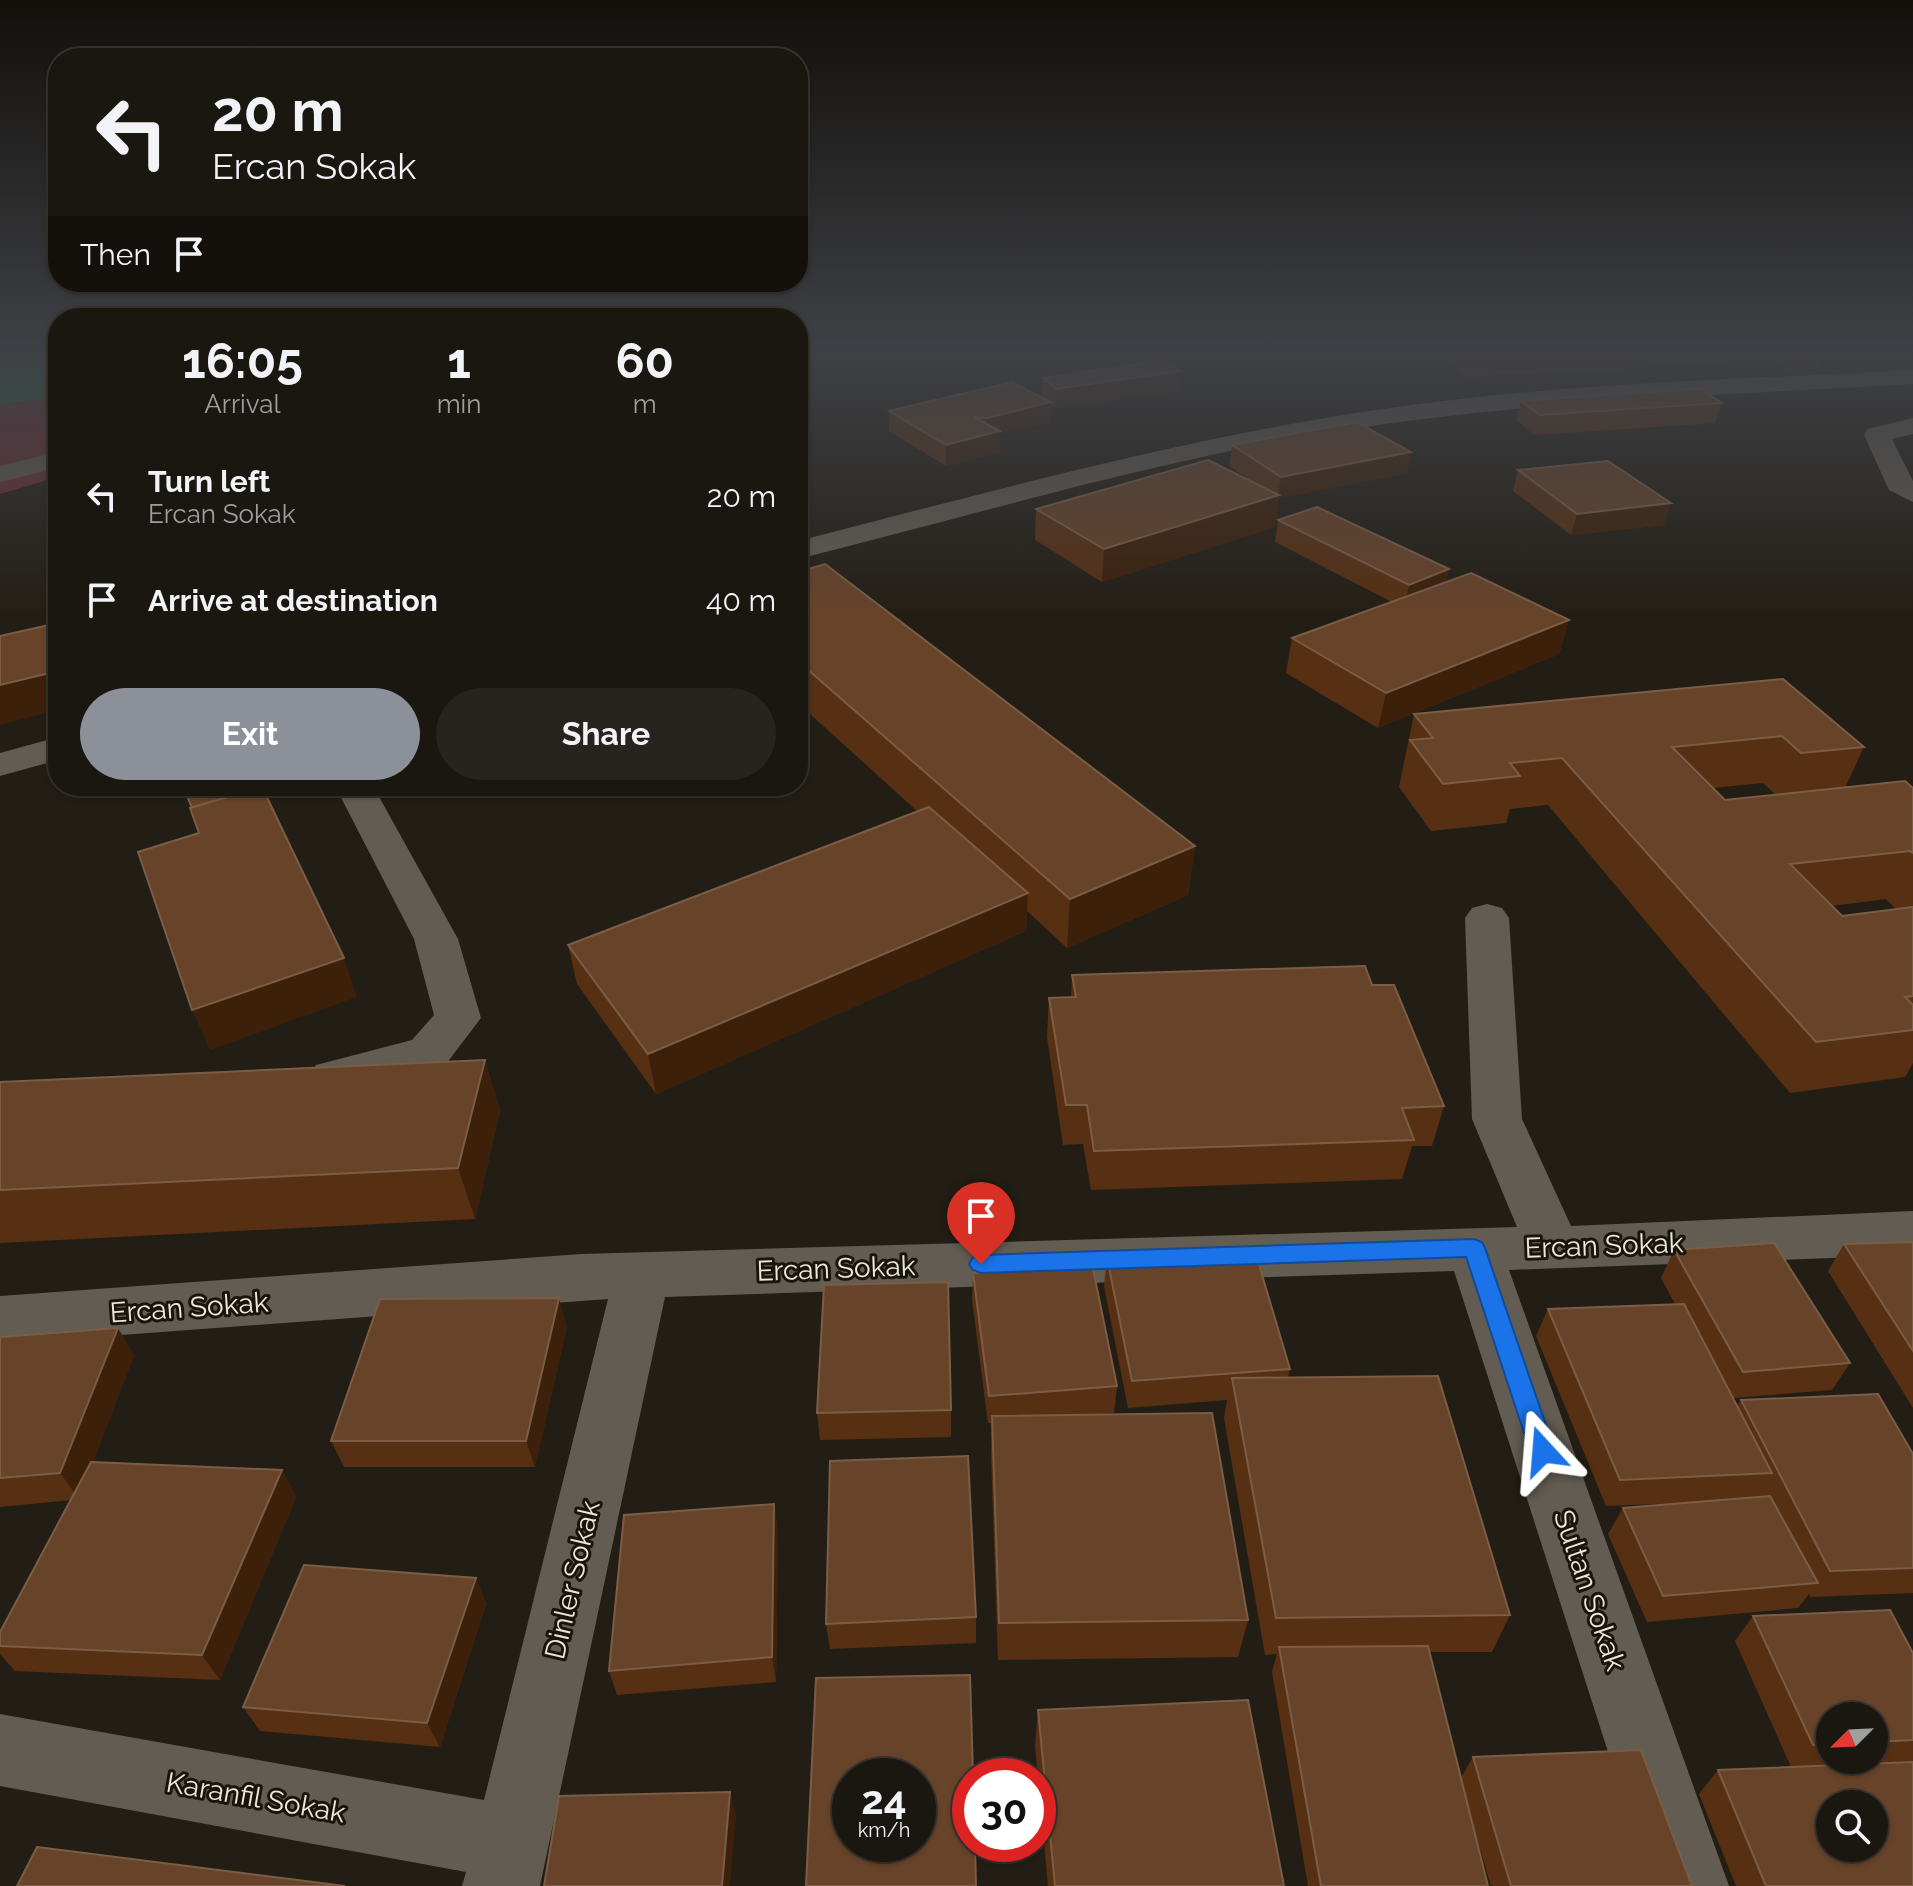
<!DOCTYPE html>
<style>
body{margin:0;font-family:Raleway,sans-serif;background:#27231e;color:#f1f3f6;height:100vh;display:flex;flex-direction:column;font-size:30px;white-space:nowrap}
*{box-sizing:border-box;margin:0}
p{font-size:26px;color:#9f9f9f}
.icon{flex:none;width:44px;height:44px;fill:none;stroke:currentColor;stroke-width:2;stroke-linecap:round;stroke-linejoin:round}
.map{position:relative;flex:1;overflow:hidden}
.side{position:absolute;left:48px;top:308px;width:760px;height:488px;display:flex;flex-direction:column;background:#1a1610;border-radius:32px;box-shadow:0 2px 6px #0004,0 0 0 2px #383530}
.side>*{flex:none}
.guide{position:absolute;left:48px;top:48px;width:760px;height:244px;border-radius:32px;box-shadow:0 2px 6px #0004,0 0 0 2px #383530;background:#1a1610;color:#f1f3f6;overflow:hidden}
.needle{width:52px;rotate:246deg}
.controls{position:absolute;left:1816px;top:1702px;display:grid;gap:16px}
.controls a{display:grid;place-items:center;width:72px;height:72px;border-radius:50%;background:#1a1610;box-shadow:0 2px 6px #0004,0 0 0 2px #383530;font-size:40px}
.speed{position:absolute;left:832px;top:1758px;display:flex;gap:16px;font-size:40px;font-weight:700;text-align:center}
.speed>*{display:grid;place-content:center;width:104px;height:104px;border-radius:50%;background:#1a1610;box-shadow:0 2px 6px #0004,0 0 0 2px #383530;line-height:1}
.speed small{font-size:20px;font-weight:400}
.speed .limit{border:12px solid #d22;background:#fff;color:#111}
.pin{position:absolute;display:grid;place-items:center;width:68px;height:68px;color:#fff;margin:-82px -34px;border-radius:50% 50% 50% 0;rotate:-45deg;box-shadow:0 0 8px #0007}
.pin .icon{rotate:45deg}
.me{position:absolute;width:88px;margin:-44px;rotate:341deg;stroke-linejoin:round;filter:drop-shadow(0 0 6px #0008)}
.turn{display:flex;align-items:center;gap:28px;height:168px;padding:0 32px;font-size:36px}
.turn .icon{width:104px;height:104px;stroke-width:2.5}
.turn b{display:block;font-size:56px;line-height:68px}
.then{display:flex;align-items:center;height:76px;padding:0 32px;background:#0003;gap:16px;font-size:30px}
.eta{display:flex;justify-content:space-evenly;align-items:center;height:136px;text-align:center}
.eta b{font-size:48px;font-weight:700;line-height:56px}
.primary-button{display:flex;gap:16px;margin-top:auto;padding:16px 32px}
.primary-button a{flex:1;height:92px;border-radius:48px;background:#8c9099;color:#fff;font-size:32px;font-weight:700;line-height:92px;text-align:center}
.primary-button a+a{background:#27231e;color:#f1f3f6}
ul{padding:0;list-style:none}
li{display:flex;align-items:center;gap:24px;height:104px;padding:0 32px}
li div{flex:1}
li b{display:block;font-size:30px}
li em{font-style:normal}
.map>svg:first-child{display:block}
.green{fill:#692d32}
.water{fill:#26653a}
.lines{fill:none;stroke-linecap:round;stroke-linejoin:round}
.minor{fill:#625c52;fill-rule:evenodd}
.wall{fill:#573013;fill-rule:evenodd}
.shaded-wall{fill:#3c200a}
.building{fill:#674329;stroke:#7b5d46;stroke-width:2;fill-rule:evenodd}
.route{fill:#1a73e8;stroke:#114b97;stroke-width:2}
.labels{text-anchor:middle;stroke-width:6;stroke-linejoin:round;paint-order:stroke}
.near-street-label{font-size:28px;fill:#eae7e1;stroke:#19150c}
</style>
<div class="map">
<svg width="1913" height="1886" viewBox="0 0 1913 1886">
<rect width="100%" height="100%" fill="#231e15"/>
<polygon class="green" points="58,398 58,477 0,494 0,404"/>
<polygon class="water" points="0,355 58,355 58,398 0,404"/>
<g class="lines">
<g class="minor">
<path d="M1913 370V384C1710 396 1505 401 1304 437 1133 467 966 517 798 559V541C989 492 1180 439 1376 410 1553 383 1734 380 1913 370Z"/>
<polygon points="1913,418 1913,434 1892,439 1913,481 1913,502 1889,490 1864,435 1868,429"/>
<polygon points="58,452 58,468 0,482 0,466"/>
<polygon points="58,737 58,760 0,776 0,753"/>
<polygon points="335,786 373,786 458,939 481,1018 446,1064 358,1091 333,1094 316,1089 309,1077 316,1065 412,1040 434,1015 414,939"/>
<polygon points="1487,904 1502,908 1509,918 1522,1119 1571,1226 1913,1211 1913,1255 1509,1270 1729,1886 1651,1886 1454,1271 665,1297 540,1886 462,1886 466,1872 0,1786 0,1714 484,1800 608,1299 0,1344 0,1296 581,1254 1517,1227 1472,1119 1465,918 1472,908"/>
</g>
</g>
<g class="wall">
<polygon points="1440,355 1731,355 1729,362 1466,377"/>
<polygon points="1764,355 1823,355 1818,368 1789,369"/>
<polygon points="1852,355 1891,355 1856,357"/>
<polygon points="1043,378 1179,390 1055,408 1050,404 1050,422 1000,434 1000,452 946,466 889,431 889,411 1044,399 1042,397"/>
<polygon points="1521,401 1722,403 1715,423 1534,435 1516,420"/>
<polygon points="1232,445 1411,452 1407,473 1279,498 1275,527 1102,582 1035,540 1036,509 1256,484 1229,466"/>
<polygon points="1518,470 1664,525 1571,535 1513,491"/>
<polygon points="1278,520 1449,569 1446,582 1569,620 1559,654 1378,728 1286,673 1292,638 1392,602 1275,542"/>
<polygon points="798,572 1195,846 1188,895 1067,948 1027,911 1026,931 656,1094 577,984 568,945 917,811 798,703"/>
<path d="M1783 679 1864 747 1845 788H1913V1063L1905 1077 1790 1093 1548 805 1510 809 1506 823 1431 831 1399 787 1414 714ZM1763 783 1776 795 1725 800 1713 788ZM1886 899 1896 909 1842 916 1831 906Z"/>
<polygon points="1072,975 1372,985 1444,1106 1432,1146 1412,1146 1402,1179 1091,1190 1083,1144 1063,1145 1047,1037 1049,998 1071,997"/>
<polygon points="485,1060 500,1111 475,1219 0,1243 0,1082"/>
<polygon points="1913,1242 1913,1408 1828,1271 1844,1244"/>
<polygon points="1674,1250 1850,1363 1832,1390 1733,1398 1737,1406 1741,1400 1913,1454 1913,1593 1810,1597 1809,1594 1798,1608 1647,1622 1608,1534 1623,1508 1705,1502 1606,1506 1536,1336 1548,1309 1675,1304 1661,1278"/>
<polygon points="1107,1258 1290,1369 1288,1378 1510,1615 1492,1652 1429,1652 1461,1778 1473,1757 1692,1886 1491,1886 1473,1825 1488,1886 1308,1886 1272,1672 1277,1654 1265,1655 1224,1418 1227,1400 1128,1408 1104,1286"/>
<polygon points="973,1273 1117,1386 1114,1413 1085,1415 1248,1620 1238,1657 998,1660 991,1455 991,1423 988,1423 972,1300"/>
<polygon points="567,1326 535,1467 344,1467 331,1441"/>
<polygon points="0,1337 134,1355 93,1462 282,1470 296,1497 220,1680 15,1671 0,1654 0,1632 71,1500 0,1507"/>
<polygon points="951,1410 951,1437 820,1440 817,1413"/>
<polygon points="774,1504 778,1531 776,1682 617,1695 609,1671"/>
<polygon points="476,1578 486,1604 440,1747 260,1731 243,1707"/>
<path d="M1753 1616 1913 1653V1886H1736L1699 1794 1718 1770 1791 1767 1735 1641ZM1830 1716H1874V1760H1830Z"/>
<polygon points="976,1617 976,1643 830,1649 826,1624"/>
<polygon points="1038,1710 1284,1886 1048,1886 1035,1745"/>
</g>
<g class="shaded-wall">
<polygon points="1181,371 1179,390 1055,408 1056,389"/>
<polygon points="1051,402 1050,422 1000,434 1000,452 946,466 946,445 987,435 987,418"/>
<polygon points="1411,452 1407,473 1279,498 1275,527 1102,582 1104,549 1278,496 1281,477"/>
<polygon points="1671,503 1664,525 1571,535 1577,514"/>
<polygon points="1449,569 1444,592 1404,608 1409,585"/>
<polygon points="1569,620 1559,654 1378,728 1386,693"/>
<polygon points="58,671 58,710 0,725 0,685"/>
<polygon points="267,791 277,817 194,813"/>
<polygon points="1195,846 1188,895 1067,948 1070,899"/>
<polygon points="1028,893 1026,931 656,1094 648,1054"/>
<polygon points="344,958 357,997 210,1050 192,1010"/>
<polygon points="485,1060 500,1111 475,1219 458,1168"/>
<polygon points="559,1298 567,1326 535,1467 526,1441"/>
<polygon points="118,1328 134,1355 79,1499 60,1473"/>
<polygon points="282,1470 296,1497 220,1680 202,1655"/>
<polygon points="774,1504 778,1531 776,1682 772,1657"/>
<polygon points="476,1578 486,1604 440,1747 427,1723"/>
<polygon points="730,1792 736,1815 730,1886 722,1886"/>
</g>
<g class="building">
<polygon points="1166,360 1181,371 1056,389 1043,378"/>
<polygon points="1012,382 1051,402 987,418 974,417 1000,431 946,445 889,411"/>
<polygon points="1700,389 1722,403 1539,415 1521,401"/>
<polygon points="1357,422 1411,452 1281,477 1232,445"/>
<polygon points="1208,460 1279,495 1104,549 1036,509"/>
<polygon points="1608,461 1671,503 1577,514 1518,470"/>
<polygon points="1317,507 1449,569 1409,585 1278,520"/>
<polygon points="825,564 1195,846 1070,899 798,661 798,572"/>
<polygon points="1471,573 1569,620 1386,693 1292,638"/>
<polygon points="58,623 58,671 0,685 0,636"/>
<polygon points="1783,679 1864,747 1801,753 1782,736 1672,747 1725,800 1905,781 1913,788 1913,853 1910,851 1790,864 1842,916 1913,907 1913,996 1905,997 1913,1005 1913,1030 1816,1042 1562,758 1510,763 1520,776 1443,784 1410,740 1433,738 1414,714"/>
<polygon points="183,786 265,786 267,791 265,792 262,787 192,808"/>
<polygon points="262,787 344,958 192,1010 138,852 199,833 190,808"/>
<polygon points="929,807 1028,893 648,1054 568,945"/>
<polygon points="1365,966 1372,985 1394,985 1444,1106 1402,1108 1414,1140 1094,1151 1087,1105 1066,1105 1049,998 1076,997 1072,975"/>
<polygon points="485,1060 458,1168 0,1190 0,1082"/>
<polygon points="1913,1242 1913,1351 1844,1244"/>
<polygon points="1774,1243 1850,1363 1743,1372 1674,1250"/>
<polygon points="1254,1248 1290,1369 1132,1381 1107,1258"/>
<polygon points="1092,1264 1117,1386 989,1396 973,1273"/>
<polygon points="948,1282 951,1410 817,1413 824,1285"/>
<polygon points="559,1298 526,1441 331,1441 380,1299"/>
<polygon points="1684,1304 1772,1473 1620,1480 1548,1309"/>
<polygon points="118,1328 60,1473 0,1478 0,1337"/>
<polygon points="1438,1376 1510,1615 1276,1618 1232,1378"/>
<polygon points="1878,1394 1913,1454 1913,1568 1830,1571 1741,1400"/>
<polygon points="1212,1413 1248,1620 999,1623 992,1416"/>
<polygon points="968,1456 976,1617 826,1624 830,1461"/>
<polygon points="91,1462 282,1470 202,1655 0,1646 0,1632"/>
<polygon points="1770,1496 1818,1583 1663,1596 1623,1508"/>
<polygon points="774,1504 772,1657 609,1671 624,1515"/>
<polygon points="304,1565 476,1578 427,1723 243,1707"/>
<polygon points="1890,1610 1913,1653 1913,1740 1874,1742 1874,1716 1830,1716 1830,1744 1813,1745 1753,1616"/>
<polygon points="1428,1646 1488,1886 1321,1886 1279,1647"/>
<path d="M970 1675 973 1776H970V1844H975L976 1886H806L816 1678ZM850 1776H918V1844H850Z"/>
<polygon points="1248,1700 1284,1886 1055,1886 1038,1710"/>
<polygon points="1641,1750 1692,1886 1511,1886 1473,1757"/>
<path d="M1913 1762V1886H1766L1718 1770ZM1830 1804H1874V1848H1830Z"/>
<polygon points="730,1792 722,1886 544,1886 559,1796"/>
<polygon points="37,1847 345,1886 17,1886"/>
</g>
<linearGradient id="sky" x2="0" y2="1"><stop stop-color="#13100c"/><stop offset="0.57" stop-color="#3f4146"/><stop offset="1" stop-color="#3f4146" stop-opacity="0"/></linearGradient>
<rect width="1913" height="619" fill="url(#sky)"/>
<polygon class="route" points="1474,1239 1482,1242 1485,1248 1555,1451 1552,1459 1543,1463 1534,1459 1530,1451 1466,1257 981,1273 973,1270 969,1264 973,1257 981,1255"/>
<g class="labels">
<g class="near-street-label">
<text transform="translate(1604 1245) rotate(-2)" y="10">Ercan Sokak</text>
<text transform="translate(836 1268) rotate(-2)" y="10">Ercan Sokak</text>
<text transform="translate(189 1307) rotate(-4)" y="10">Ercan Sokak</text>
<text transform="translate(572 1580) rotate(-77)" y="10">Dinler Sokak</text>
<text transform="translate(1590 1590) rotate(71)" y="10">Sultan Sokak</text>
<text transform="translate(256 1797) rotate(10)" y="10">Karanfil Sokak</text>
</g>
</g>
</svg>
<div class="controls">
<a><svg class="needle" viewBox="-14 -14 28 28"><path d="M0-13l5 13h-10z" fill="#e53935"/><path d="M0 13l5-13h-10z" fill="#9f9f9f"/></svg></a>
<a><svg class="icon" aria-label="search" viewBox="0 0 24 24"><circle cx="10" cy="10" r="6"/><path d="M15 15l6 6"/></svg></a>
</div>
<div class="speed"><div>24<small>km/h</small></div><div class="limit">30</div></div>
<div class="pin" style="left:981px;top:1264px;background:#d93025"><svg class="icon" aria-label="arrive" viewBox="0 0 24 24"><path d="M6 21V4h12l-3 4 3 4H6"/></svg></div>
<svg class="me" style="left:1543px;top:1451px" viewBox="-20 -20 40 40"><path d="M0-17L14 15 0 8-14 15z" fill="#1a73e8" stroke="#fff" stroke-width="4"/></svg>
<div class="guide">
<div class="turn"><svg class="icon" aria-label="left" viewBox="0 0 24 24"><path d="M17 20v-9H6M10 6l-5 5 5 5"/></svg><div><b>20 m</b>Ercan Sokak</div></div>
<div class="then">Then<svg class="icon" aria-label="arrive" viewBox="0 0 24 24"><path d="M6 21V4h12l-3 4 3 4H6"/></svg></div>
</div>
<section class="side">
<div class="eta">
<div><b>16:05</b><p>Arrival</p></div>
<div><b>1</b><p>min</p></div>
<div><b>60</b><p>m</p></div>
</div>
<ul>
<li><svg class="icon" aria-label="left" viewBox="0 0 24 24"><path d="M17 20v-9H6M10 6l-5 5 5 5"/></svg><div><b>Turn left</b><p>Ercan Sokak</p></div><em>20 m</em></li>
<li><svg class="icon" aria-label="arrive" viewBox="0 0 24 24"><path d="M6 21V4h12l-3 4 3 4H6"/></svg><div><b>Arrive at destination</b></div><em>40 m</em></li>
</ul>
<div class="primary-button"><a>Exit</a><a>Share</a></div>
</section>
</div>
